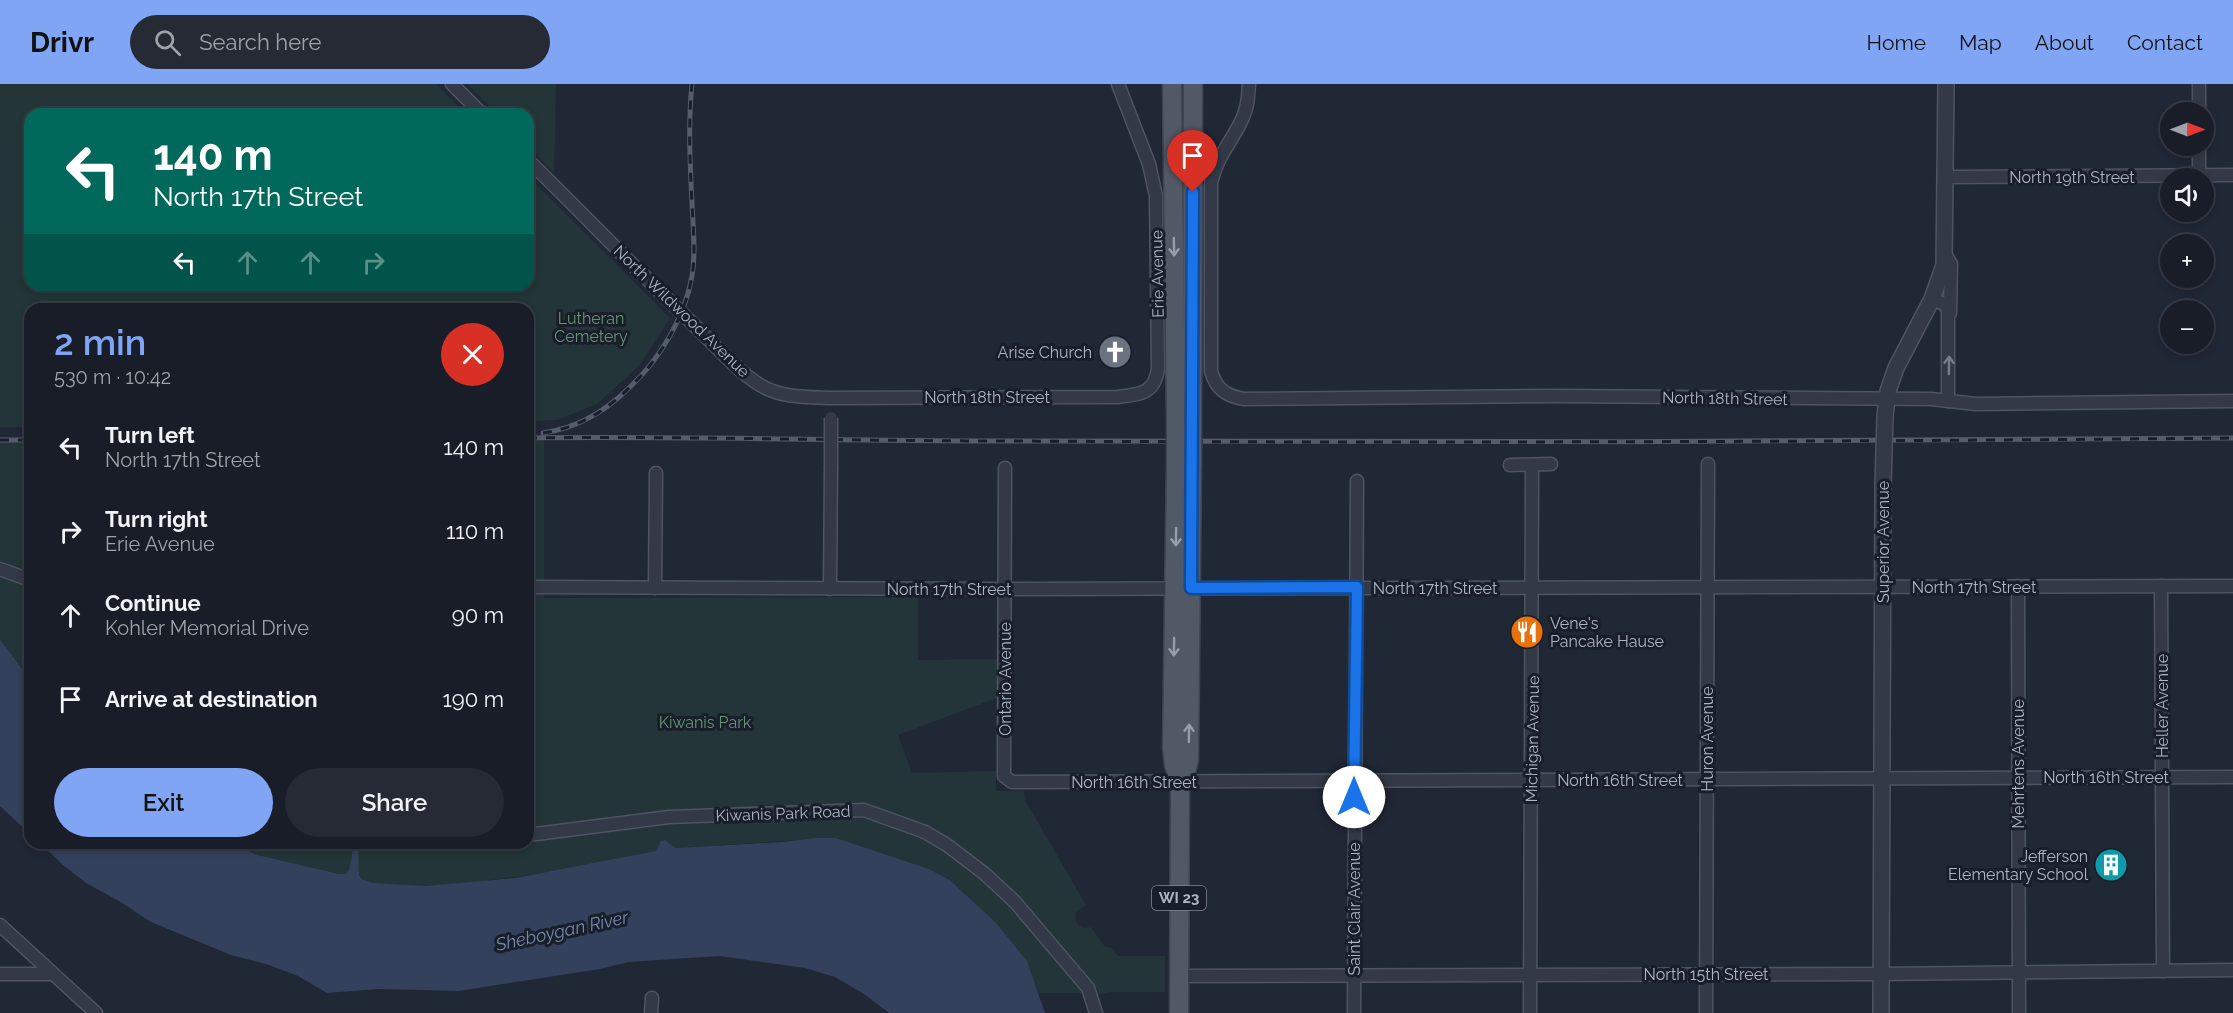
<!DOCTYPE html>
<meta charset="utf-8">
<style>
body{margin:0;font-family:Raleway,sans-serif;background:#252a34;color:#f1f3f6;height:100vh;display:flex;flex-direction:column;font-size:22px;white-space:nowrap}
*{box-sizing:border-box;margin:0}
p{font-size:20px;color:#9fa2a8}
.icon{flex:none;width:33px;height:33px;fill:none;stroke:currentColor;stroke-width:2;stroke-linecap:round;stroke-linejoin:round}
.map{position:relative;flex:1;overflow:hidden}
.sheet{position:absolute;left:24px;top:219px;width:510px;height:546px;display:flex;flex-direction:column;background:#181d28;border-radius:18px;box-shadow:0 3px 9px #0003,0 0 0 2px #363b45}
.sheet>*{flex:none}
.hud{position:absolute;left:24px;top:24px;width:510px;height:183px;border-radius:18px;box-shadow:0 3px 9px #0003,0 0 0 2px #363b45;background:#00695c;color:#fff;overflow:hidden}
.needle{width:39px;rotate:90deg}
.tools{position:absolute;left:2160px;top:18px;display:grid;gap:12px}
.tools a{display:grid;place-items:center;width:54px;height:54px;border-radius:50%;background:#181d28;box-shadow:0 3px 9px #0003,0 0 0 2px #363b45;font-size:30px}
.pin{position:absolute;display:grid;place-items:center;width:51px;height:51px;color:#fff;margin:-62px -26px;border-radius:50% 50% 50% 0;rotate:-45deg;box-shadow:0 0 6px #0007}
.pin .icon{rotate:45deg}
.me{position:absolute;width:66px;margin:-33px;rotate:0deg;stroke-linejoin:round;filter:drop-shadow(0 0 4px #0008)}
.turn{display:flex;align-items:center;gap:21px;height:126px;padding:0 30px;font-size:27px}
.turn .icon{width:78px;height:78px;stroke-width:2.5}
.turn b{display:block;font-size:42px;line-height:51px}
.lanes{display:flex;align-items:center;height:57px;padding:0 30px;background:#0003;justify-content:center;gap:30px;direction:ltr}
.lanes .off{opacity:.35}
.round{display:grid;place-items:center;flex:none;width:63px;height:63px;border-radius:32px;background:#252a34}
.summary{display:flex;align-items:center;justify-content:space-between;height:102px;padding:0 30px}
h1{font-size:36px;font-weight:600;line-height:45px;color:#80a5f5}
.primary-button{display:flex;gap:12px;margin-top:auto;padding:12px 30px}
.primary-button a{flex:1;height:69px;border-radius:36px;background:#80a5f5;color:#111;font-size:24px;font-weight:600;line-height:69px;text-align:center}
.primary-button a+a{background:#252a34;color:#f1f3f6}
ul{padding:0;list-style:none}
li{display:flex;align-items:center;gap:18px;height:84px;padding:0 30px}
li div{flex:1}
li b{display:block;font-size:22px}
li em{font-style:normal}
header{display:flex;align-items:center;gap:36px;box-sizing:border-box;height:84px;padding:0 30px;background:#80a5f5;color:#111}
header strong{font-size:28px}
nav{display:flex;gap:33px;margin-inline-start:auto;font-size:21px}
.search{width:420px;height:54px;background:#252a34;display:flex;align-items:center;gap:15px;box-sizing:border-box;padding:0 21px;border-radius:33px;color:#9fa2a8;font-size:22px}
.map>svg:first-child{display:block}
.green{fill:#233538}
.water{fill:#33415d}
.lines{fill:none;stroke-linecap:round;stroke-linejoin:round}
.minor-casing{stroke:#4e5461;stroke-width:15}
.tertiary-casing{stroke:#4e5461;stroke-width:18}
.primary-casing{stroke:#3d4350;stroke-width:21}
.minor{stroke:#333946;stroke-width:12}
.tertiary{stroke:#333946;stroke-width:15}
.primary{stroke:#515866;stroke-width:18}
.rail-casing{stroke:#555d6d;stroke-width:5}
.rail{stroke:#191f2a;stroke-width:3;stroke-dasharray:9;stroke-linecap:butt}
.minor-bridge-casing{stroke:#4e5461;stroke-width:15;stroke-linecap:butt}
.tertiary-bridge-casing{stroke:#4e5461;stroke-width:18;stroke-linecap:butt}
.primary-bridge-casing{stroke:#3d4350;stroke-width:21;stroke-linecap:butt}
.minor-bridge{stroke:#333946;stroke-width:12}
.tertiary-bridge{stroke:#333946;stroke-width:15}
.primary-bridge{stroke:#515866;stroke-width:18}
.oneway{stroke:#969dac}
.oneway2{stroke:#767d8b}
.route-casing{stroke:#114b97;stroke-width:15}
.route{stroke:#1a73e8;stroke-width:10}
.labels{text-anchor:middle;stroke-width:6;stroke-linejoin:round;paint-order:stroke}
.shield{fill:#191f2a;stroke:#818795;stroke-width:1.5}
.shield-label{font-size:15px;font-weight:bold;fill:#adb4c3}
.street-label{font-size:16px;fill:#adb4c3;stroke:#191f2a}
.park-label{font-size:16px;fill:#669373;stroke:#191f2a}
.poi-label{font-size:16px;fill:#adb4c3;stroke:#191f2a;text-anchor:end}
.water-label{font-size:18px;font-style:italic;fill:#7588ab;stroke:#191f2a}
</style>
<header>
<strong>Drivr</strong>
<div class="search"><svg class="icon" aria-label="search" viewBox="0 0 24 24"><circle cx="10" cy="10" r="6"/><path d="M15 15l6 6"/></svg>Search here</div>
<nav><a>Home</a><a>Map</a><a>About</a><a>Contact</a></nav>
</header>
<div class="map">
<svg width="2233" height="929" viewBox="0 0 2233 929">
<rect width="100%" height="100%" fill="#202735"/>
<g class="green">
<polygon points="0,0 436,0 466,30 30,30 30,201 528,201 528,92 670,234 639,282 597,320 557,336 528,337 528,225 30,225 30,343 0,343"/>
<polygon points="467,0 556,0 554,89 528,62 528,30 497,30"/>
<path d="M528 355H544V514L918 513V576L999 575 997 614 898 651 912 689 996 687V707H1024L1025 716 1086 821 1076 828C1075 839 1079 847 1091 843L1105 863 1112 864 1118 872H1165V908H1110L1100 911 1097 905 1084 909H1039L1035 899 964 808 950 796 929 785 836 754 674 764 664 756C662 759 659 765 656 767 649 771 633 772 624 774 587 782 382 820 361 793 356 788 358 773 358 766L349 786 345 790H339L258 771 229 759H528Z"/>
<polygon points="0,358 30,358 30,596 0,555"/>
</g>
<g class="water">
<polygon points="0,555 30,596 30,750 0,722"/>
<polygon points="817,754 836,754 929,785 950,796 996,839 1027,877 1045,929 889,929 864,910 835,893 805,884 719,872 629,878 600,885 458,907 379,905 327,909 298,892 269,881 231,871 151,838 119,817 86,799 63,781 40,759 229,759 258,771 339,790 345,790 349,786 353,766 358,765 359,791 362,795 373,799 426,802 515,794 656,767 661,757 665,756 675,764 783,758"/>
</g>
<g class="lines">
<defs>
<g id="minor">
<polyline points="452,0 482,30"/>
<path d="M1249 0C1248 12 1248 23 1243 33 1233 57 1217 71 1211 99V287C1216 305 1226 312 1244 315L1555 312 1931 315 1976 320 2233 317"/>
<polyline points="2199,28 2199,0"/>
<path d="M528 76C583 130 637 186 693 240 714 260 736 286 760 301 781 314 808 313 832 314L1118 313C1140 310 1155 310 1158 284L1156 112 1149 80 1118 0"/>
<polyline points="2199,91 2199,62"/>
<polyline points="1947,93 2233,91"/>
<polyline points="1945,170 1951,180 1950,229"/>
<polyline points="1932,215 1944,220 1948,226 1948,317"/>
<polyline points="1510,381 1551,380"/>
<polyline points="1005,384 1004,692 1012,698 2233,693"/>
<polyline points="0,485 30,496"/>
<polyline points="2018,502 2019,929"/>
<polyline points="2161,502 2163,887"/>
<polyline points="528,503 1006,505 2233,502"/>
<polyline points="655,504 656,389"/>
<polyline points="830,505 831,385"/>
<polyline points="528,751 669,733 864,726 925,748 947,761 985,790 1015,818 1088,904 1096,929"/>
<polyline points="0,841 96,929"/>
<polyline points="0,890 53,890"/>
<polyline points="1179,892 1881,890 2233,886"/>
<polyline points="651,929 652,914"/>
<polyline points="1354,929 1357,397"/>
<polyline points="1530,929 1532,381"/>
<polyline points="1706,929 1708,380"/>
</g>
<g id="tertiary">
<polyline points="1885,332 1888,307 1896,284 1932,215 1944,181 1946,0"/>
<polyline points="1881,929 1883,401"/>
</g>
<g id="primary">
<polyline points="1172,0 1176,334"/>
<polyline points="1192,335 1193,0"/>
<polyline points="1176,380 1172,663 1174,681 1180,698 1179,929"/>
<polyline points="1180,698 1187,684 1189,676 1192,381"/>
</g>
</defs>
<use href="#minor" class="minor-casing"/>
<use href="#tertiary" class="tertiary-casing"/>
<use href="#primary" class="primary-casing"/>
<use href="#minor" class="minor"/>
<use href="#tertiary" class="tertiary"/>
<use href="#primary" class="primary"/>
<defs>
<g id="rail">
<path d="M543 349C578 344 606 327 630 303 660 275 685 233 692 192 696 168 693 143 692 119 690 80 688 39 692 0"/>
<path d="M528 354C688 352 848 357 1008 357 1416 359 1825 358 2233 354"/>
<polyline points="0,356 30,356"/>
</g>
</defs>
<use href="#rail" class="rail-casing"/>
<use href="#rail" class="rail"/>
<defs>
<polyline id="minor-bridge" points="831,385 831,334"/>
<polyline id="tertiary-bridge" points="1883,401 1885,332"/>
<g id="primary-bridge">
<polyline points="1176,334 1176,380"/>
<polyline points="1192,381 1192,335"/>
</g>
</defs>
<use href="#minor-bridge" class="minor-bridge-casing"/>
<use href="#tertiary-bridge" class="tertiary-bridge-casing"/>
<use href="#primary-bridge" class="primary-bridge-casing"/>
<use href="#minor-bridge" class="minor-bridge"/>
<use href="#tertiary-bridge" class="tertiary-bridge"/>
<use href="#primary-bridge" class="primary-bridge"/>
</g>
<defs><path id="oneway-shaft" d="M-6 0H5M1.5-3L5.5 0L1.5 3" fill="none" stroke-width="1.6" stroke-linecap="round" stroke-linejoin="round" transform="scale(1.5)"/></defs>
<g class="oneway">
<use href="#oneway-shaft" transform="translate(1174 163) rotate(89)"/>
<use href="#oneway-shaft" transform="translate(1176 453) rotate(91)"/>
<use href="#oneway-shaft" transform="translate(1174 563) rotate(91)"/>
<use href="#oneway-shaft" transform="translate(1189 649) rotate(-89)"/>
</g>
<use class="oneway2" href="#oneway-shaft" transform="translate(1949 281) rotate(-89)"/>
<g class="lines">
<defs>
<polyline id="route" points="1193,108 1191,504 1357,503 1354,713"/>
</defs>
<use href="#route" class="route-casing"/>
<use href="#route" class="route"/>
</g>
<defs>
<symbol id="church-disc" viewBox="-11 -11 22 22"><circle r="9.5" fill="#6b7280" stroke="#191f2a"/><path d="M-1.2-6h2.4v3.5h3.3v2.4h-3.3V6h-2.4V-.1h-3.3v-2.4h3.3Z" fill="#fff"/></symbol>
<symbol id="restaurant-disc" viewBox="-11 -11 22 22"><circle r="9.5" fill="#e8710a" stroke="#191f2a"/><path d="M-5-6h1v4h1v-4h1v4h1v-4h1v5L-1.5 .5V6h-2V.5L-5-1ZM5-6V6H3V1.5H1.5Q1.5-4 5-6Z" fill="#fff"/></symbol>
<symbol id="building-disc" viewBox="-11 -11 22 22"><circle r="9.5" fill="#0f9aa8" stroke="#191f2a"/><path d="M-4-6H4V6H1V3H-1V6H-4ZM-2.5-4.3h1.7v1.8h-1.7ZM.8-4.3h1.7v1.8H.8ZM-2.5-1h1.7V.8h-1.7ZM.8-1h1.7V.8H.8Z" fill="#fff"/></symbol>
</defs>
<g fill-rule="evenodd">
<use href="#church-disc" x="1096" y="249" width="38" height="38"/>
<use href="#restaurant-disc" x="1508" y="529" width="38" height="38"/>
<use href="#building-disc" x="2092" y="762" width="38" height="38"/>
</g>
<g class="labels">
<rect class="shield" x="1152" y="802" width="54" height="24" rx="4.5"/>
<g class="shield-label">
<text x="1179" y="819">WI 23</text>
</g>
<g class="street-label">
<text x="2072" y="99">North 19th Street</text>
<text transform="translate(1157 190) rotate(-91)" y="6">Erie Avenue</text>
<text transform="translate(682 227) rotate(44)" y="6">North Wildwood Avenue</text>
<text x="987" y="319">North 18th Street</text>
<text transform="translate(1725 314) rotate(1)" y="6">North 18th Street</text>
<text transform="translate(1883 458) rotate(-90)" y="6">Superior Avenue</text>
<text x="1974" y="509">North 17th Street</text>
<text x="1435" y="510">North 17th Street</text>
<text x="949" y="511">North 17th Street</text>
<text transform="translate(1005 595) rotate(-90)" y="6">Ontario Avenue</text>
<text transform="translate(2162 622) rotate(-90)" y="6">Heller Avenue</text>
<text transform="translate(1532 655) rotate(-89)" y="6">Michigan Avenue</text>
<text transform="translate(1707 655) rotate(-90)" y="6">Huron Avenue</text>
<text transform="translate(2018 680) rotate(-90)" y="6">Mehrtens Avenue</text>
<text x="2106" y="699">North 16th Street</text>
<text x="1620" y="702">North 16th Street</text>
<text x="1134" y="704">North 16th Street</text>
<text transform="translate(783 729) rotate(-2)" y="6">Kiwanis Park Road</text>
<text transform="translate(1354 825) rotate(-90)" y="6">Saint Clair Avenue</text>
<text x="1706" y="896">North 15th Street</text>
</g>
<g class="park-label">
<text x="591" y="240">Lutheran<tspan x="591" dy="18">Cemetery</tspan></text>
<text x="705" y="644">Kiwanis Park</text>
</g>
<g class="poi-label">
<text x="1092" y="274">Arise Church</text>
<text x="1550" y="545" text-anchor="start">Vene's<tspan x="1550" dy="18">Pancake Hause</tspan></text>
<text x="2088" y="778">Jefferson<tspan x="2088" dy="18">Elementary School</tspan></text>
</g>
<g class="water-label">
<text transform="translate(562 847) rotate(-12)" y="6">Sheboygan River</text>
</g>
</g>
</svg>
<div class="tools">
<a><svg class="needle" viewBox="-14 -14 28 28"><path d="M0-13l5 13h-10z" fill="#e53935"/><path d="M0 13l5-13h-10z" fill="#9fa2a8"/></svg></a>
<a><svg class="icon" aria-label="sound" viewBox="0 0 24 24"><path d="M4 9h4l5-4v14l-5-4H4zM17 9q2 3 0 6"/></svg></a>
<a>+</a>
<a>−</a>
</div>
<div class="pin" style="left:1193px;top:108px;background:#d93025"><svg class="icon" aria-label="arrive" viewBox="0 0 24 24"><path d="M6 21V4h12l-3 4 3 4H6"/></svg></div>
<svg class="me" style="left:1354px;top:713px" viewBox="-20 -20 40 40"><circle r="19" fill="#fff"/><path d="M0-13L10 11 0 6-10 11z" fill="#1a73e8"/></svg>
<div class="hud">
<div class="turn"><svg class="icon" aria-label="left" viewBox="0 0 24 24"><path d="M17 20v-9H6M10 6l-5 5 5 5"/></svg><div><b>140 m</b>North 17th Street</div></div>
<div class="lanes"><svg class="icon" aria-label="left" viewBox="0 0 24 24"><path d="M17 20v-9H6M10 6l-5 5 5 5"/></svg><svg class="icon off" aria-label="ahead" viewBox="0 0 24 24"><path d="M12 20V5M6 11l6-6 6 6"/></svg><svg class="icon off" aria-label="ahead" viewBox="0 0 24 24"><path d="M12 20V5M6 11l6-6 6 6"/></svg><svg class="icon off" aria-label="right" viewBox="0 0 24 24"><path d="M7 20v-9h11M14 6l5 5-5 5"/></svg></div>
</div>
<section class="sheet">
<div class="summary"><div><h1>2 min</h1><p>530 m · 10:42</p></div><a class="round" style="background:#d93025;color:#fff"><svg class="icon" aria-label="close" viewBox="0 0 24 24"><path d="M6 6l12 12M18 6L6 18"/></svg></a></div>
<ul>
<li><svg class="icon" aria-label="left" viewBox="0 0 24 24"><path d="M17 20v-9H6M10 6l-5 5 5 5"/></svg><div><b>Turn left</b><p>North 17th Street</p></div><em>140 m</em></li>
<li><svg class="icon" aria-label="right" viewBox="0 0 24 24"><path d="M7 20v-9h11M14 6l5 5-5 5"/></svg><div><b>Turn right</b><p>Erie Avenue</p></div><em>110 m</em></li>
<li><svg class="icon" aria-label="ahead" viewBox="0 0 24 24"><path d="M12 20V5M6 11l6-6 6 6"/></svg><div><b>Continue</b><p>Kohler Memorial Drive</p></div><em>90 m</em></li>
<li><svg class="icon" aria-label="arrive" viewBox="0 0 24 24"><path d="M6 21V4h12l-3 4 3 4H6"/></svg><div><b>Arrive at destination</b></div><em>190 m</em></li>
</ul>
<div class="primary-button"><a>Exit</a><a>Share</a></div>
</section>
</div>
